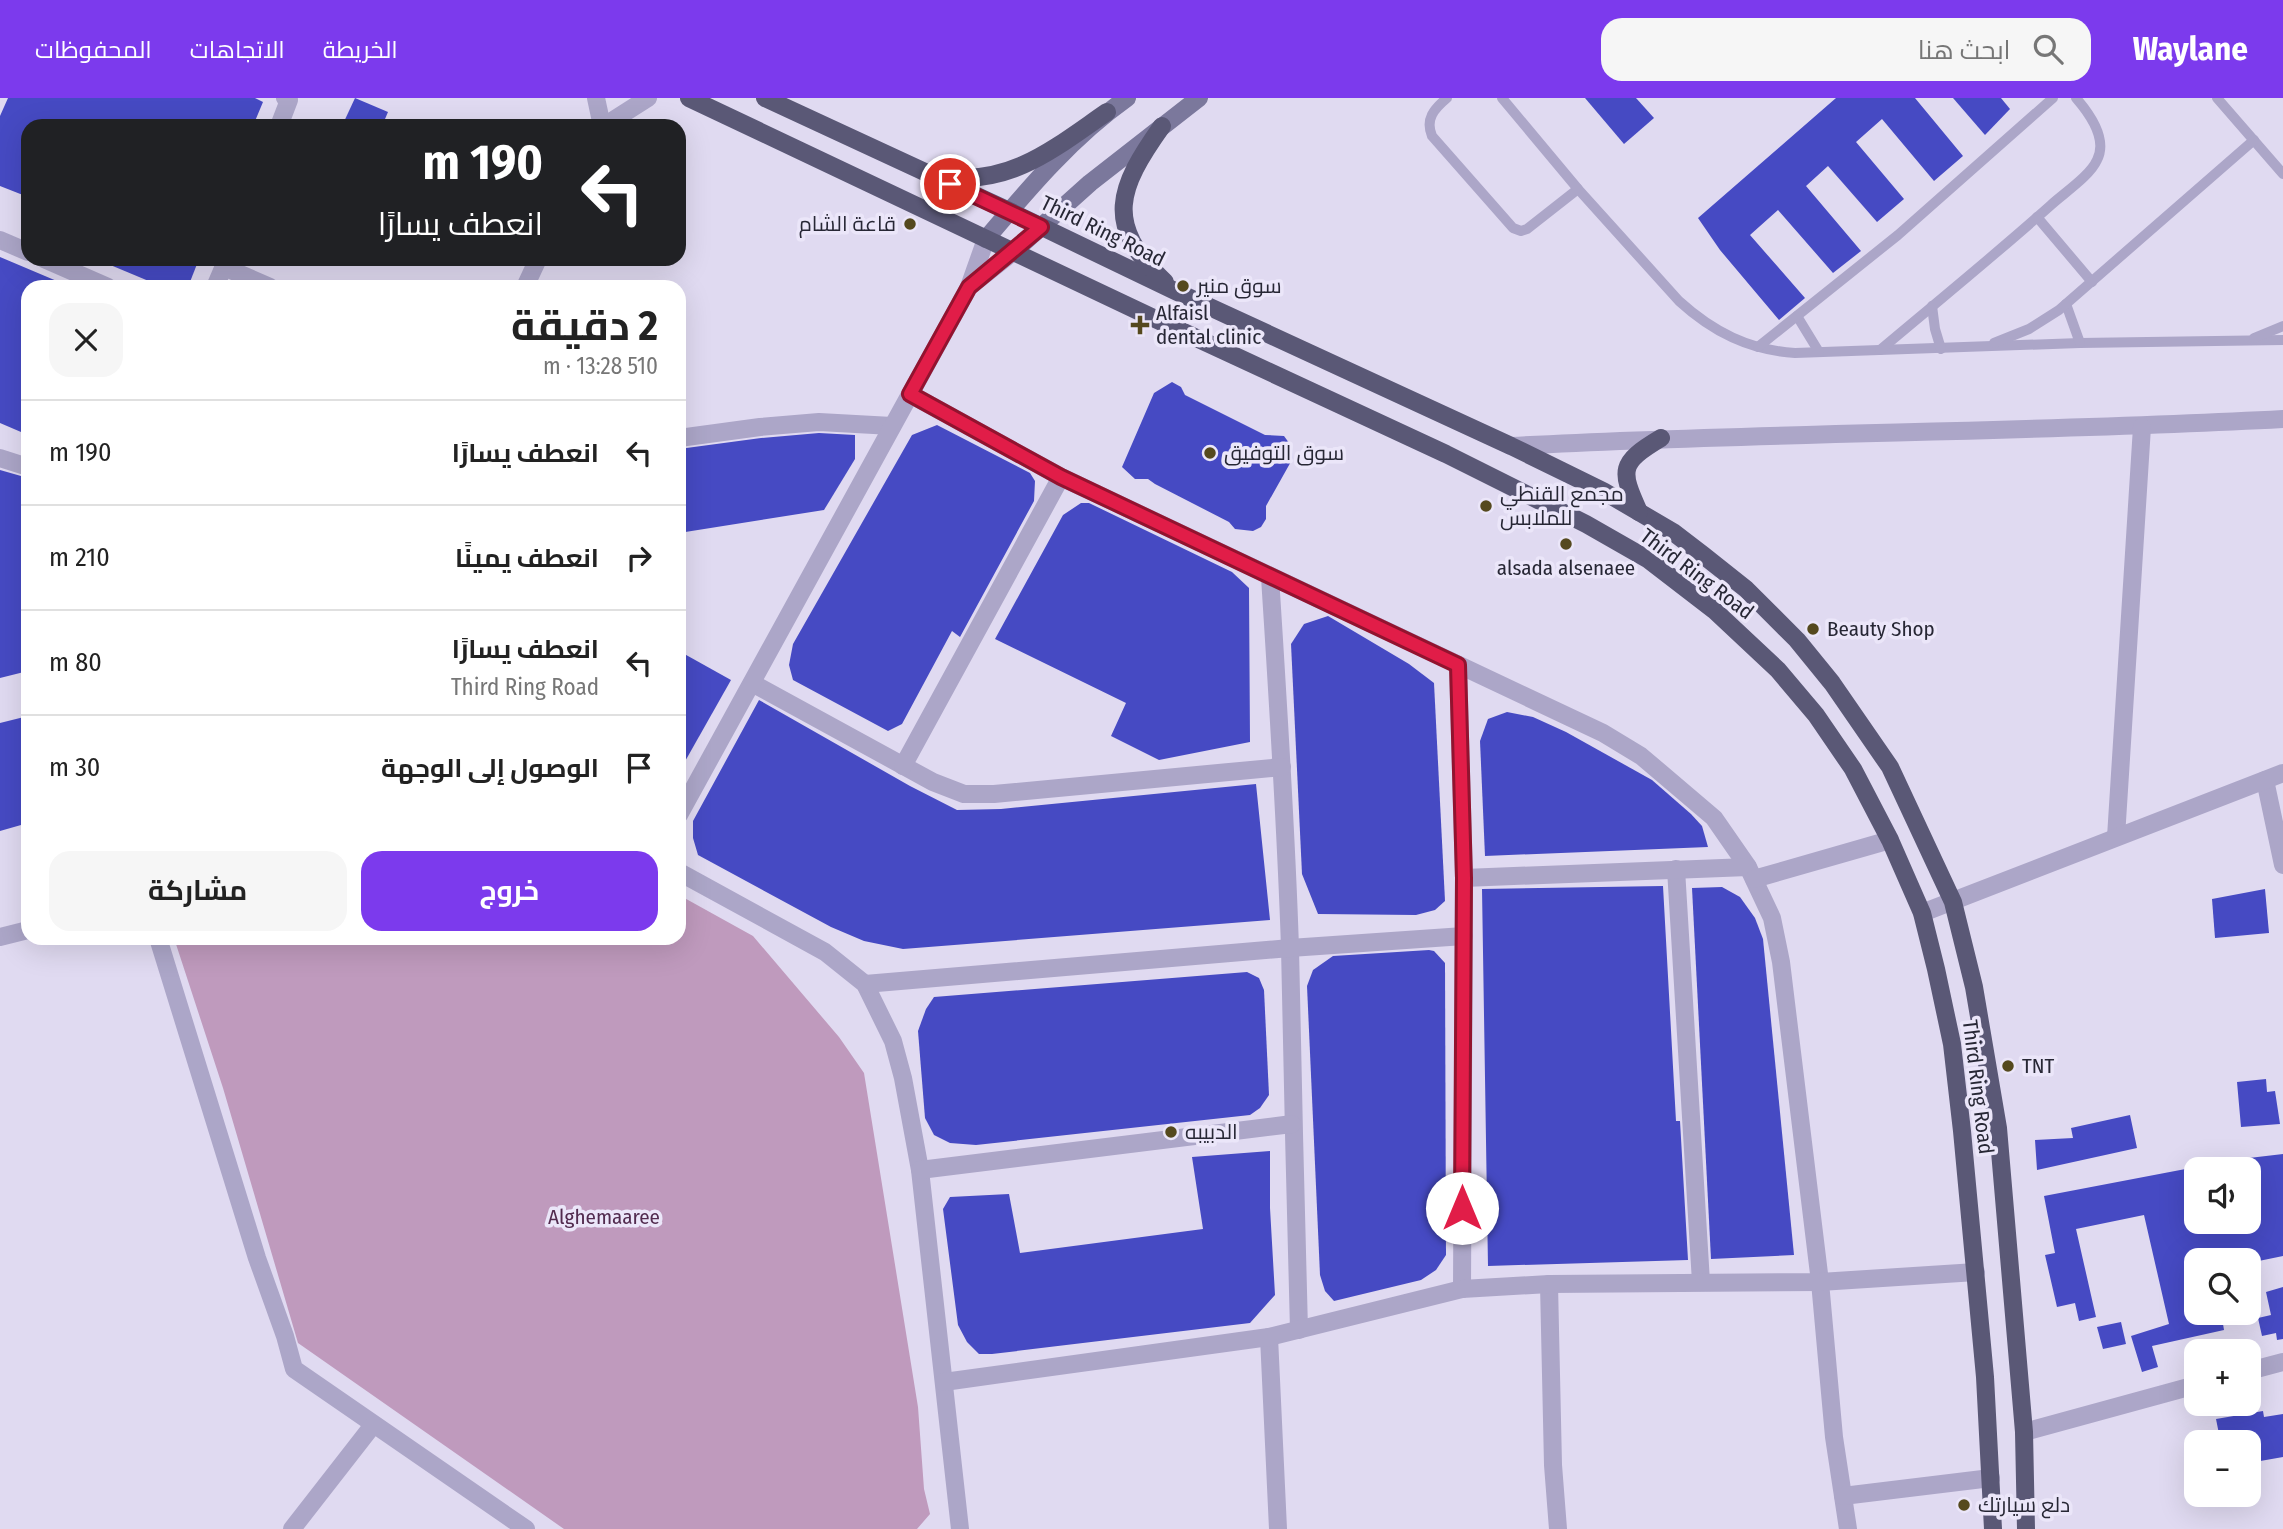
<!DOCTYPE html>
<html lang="ar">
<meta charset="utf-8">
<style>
body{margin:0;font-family:"Fira Sans Condensed",Cairo,sans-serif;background:#f6f6f6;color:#222;direction:rtl;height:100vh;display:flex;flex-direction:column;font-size:26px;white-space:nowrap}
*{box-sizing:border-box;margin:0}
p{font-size:23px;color:#767676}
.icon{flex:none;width:38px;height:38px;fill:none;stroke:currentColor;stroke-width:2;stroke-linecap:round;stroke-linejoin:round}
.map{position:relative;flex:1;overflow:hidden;direction:ltr}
.panel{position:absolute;left:21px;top:182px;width:665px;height:665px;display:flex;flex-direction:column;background:#fff;border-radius:21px;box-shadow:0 7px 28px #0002;direction:rtl}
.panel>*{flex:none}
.guide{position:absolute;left:21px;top:21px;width:665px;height:147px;border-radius:21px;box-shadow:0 7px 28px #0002;direction:rtl;background:#202124;color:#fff;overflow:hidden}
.fabs{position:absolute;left:2184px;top:1059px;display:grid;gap:14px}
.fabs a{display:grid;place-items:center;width:77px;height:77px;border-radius:14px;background:#fff;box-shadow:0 7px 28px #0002;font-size:35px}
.pin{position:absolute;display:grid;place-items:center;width:60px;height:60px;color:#fff;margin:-30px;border:4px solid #fff;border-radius:50%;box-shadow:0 2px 7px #0007}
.me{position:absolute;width:77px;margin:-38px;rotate:0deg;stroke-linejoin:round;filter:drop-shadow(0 0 5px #0008)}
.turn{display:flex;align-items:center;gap:24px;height:147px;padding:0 28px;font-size:32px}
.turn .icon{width:91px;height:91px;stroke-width:2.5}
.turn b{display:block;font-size:49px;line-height:60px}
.round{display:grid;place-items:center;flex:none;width:74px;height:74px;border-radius:21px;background:#f6f6f6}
.summary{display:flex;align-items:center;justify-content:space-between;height:119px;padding:0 28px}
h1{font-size:42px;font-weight:700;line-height:52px}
.cta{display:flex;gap:14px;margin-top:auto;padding:14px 28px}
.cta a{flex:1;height:80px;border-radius:21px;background:#7c3aed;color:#fff;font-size:28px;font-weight:700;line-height:80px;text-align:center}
.cta a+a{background:#f6f6f6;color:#222}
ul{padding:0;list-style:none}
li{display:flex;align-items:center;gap:21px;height:105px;padding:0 28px;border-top:2px solid #e0e0e0}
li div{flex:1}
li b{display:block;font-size:26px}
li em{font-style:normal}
header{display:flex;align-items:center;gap:42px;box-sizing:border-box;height:98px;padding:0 35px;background:#7c3aed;color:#fff}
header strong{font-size:33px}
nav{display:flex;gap:38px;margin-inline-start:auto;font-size:24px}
.search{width:490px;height:63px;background:#f6f6f6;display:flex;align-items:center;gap:18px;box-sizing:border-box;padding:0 24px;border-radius:21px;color:#767676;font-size:26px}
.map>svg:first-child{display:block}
.green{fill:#bf9abd}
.building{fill:#464ac3}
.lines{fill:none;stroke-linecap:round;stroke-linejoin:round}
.lane{stroke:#aca6c8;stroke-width:10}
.street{stroke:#aca6c8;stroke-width:18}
.secondary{stroke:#7b789c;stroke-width:18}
.primary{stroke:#5a5876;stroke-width:18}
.route-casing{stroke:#92132f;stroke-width:18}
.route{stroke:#e11d48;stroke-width:12}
.poi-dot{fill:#55491e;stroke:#ebe6f9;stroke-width:2.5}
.labels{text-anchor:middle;stroke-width:7;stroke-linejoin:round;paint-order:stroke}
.poi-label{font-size:21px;fill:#272735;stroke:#ebe6f9;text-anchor:start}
.street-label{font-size:21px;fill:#272735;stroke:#ebe6f9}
.park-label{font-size:21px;fill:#522b4f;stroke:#ebe6f9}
</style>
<header>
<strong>Waylane</strong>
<div class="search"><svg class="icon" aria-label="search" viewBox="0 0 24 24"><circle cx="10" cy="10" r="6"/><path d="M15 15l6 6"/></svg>ابحث هنا</div>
<nav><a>الخريطة</a><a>الاتجاهات</a><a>المحفوظات</a></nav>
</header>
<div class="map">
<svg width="2283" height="1431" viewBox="0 0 2283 1431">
<rect width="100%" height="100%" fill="#e0daf1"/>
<polygon class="green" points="679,797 753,838 839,939 864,975 918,1309 924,1391 930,1416 917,1431 564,1431 298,1245 223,990 174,840 679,840"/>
<g class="building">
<polygon points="8,0 255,0 263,4 253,28 28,28 28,99 0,88 0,18"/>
<polygon points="355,0 388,14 382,28 342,28"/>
<polygon points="1585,0 1636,0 1654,20 1624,46"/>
<polygon points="1836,0 1915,0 1963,58 1934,83 1882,21 1856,44 1904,101 1877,124 1828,68 1806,88 1861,153 1833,175 1778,112 1750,137 1805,200 1779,222 1720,152 1698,120"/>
<polygon points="1953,0 2001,0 2010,11 1985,37"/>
<polygon points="0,159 71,189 28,189 28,337 0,325"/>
<polygon points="96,161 199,161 188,189 163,189"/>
<polygon points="1172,284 1181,289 1185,297 1265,337 1284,338 1292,349 1293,360 1266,408 1266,421 1261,429 1253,433 1235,431 1229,424 1155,386 1148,381 1135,381 1122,369 1154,295"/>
<polygon points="937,327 1030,375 1035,383 1034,403 960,539 952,533 902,626 888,633 793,582 789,567 793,546 912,337"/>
<polygon points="819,335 855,337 855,361 824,412 679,435 679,351 761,340"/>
<polygon points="0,372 28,380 28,509 23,509 28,538 28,573 0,580"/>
<polygon points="1081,405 1089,405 1232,474 1249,490 1250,644 1159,662 1111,638 1126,605 995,541 1063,417"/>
<polygon points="1328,518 1409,566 1434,585 1445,803 1435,812 1416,817 1318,816 1302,776 1291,546 1304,526"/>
<polygon points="679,553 731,582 679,674"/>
<polygon points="759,602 910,688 957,712 1001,711 1256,686 1270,822 903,851 864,843 831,829 698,757 693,740 693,723"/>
<polygon points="1507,614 1533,619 1566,634 1652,682 1691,716 1702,728 1708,749 1485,758 1480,643 1488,621"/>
<polygon points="28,618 28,725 0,733 0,625"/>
<polygon points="1663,788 1676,1023 1680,1023 1688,1162 1488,1168 1482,791"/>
<polygon points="1722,789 1740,799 1755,820 1763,841 1794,1157 1711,1161 1692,790"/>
<polygon points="2265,791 2269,835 2215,840 2212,801"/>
<polygon points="1429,852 1434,853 1445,865 1446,1157 1436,1172 1421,1182 1334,1203 1325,1193 1320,1177 1307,888 1313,872 1333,858"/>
<polygon points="1247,874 1259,880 1264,892 1269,997 1260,1010 1250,1017 976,1047 950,1045 934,1037 925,1020 918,933 926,911 934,899"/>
<polygon points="2266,981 2267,994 2275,993 2280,1026 2241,1029 2237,984"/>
<polygon points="2130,1017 2137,1050 2037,1072 2035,1042 2073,1040 2071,1030"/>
<polygon points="1270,1053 1270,1110 1275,1197 1250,1225 992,1256 979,1256 967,1244 958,1227 943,1111 950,1099 1009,1096 1020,1155 1203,1131 1192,1059"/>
<polygon points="2283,1056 2283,1158 2249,1165 2249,1162 2196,1162 2196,1214 2221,1214 2224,1232 2152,1248 2158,1269 2142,1274 2131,1238 2169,1226 2144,1117 2076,1131 2096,1219 2079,1223 2075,1205 2057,1209 2045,1157 2055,1155 2044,1098 2196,1069 2196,1130 2201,1129 2202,1132 2249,1124 2249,1060"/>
<polygon points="2283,1189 2283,1241 2277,1242 2276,1235 2262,1238 2258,1220 2271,1217 2266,1194"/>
<polygon points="2121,1224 2126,1246 2103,1251 2097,1229"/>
<polygon points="2263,1313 2264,1319 2283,1316 2283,1359 2249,1365 2249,1344 2241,1344 2239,1332 2219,1336 2216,1321"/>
</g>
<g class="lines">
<g class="lane">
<path d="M1447 0C1434 11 1425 21 1432 38L1513 130 1521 133 1527 131 1578 91"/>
<path d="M1502 0 1578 91 1679 203C1713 234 1749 252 1795 255L2080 245 2283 242"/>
<polyline points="2217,0 2283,76"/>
<polyline points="2037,119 2092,184"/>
<polyline points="2066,206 2080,245"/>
<polyline points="1932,208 1935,231 1941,251"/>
<polyline points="1797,218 1819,254"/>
<polyline points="2254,240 2283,228"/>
<polyline points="1994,245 2029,231 2059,212 2254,42"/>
<polyline points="1758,249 1898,137 2053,0"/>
<path d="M1880 252C1937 204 1995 157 2051 107 2064 95 2090 78 2097 62 2108 41 2089 15 2076 0"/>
</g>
<g class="street">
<polyline points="596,0 602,28"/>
<polyline points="279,28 289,2 285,0"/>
<polyline points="604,28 648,0"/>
<polyline points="0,142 28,154"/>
<polyline points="44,161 108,189"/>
<polyline points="224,169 270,189"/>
<polyline points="215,189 227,161"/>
<polyline points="525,189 538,161"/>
<polyline points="969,189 1013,154"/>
<polyline points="910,296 1061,379 1603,635 1641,658 1714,720 1748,769 1772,820 1781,864 1820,1184 1834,1339 1848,1431"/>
<polyline points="679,340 760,329 819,324 892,328"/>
<path d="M1511 348C1769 334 2026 335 2283 321"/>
<polyline points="0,360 28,369"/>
<path d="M1270 479C1278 603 1286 726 1290 850 1293 977 1295 1105 1299 1232"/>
<polyline points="1458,567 1464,780 1462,1191"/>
<polyline points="752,585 933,684 964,696 994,696 1282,669"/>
<polyline points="903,668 1061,379"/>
<polyline points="2265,682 2283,767"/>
<polyline points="679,717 969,189 986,141"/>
<polyline points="2116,739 2142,329"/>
<polyline points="1676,771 1701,1184"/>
<polyline points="679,774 825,854 865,886 893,943 903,980 920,1072 960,1431"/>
<polyline points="1464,780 1748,769"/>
<polyline points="1754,781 1890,742"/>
<polyline points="1922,815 2283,675"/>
<polyline points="0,839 28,832"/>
<polyline points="158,840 257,1160 285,1238 294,1271 526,1431"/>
<polyline points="865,886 1290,850 1464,838"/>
<polyline points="920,1072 1292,1026"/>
<polyline points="1549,1186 1553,1367 1558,1431"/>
<polyline points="1269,1239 1278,1431"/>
<polyline points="2249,1273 2283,1264"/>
<polyline points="944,1284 1269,1239 1462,1191 1549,1186 1820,1184 1976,1174"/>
<polyline points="2024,1334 2196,1287"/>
<polyline points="1843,1398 1991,1380"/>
<polyline points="292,1431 373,1327"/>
</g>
<g class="secondary">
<path d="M986 141C1029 90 1072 39 1127 0"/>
<polyline points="1013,154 1090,85 1199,0"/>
</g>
<g class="primary">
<polyline points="689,0 1149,218 1446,356 1586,426 1649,462 1714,512 1778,572 1816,617 1853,671 1890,742 1922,815 1936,871 1952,946 1962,1033 1985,1279 1993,1431"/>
<polyline points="765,0 1009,113 1175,193 1511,348 1603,393 1673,434 1703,457 1746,491 1797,542 1832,585 1890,669 1953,804 1974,889 1998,1030 2024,1334 2026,1431"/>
<path d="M1162 28C1118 90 1103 126 1165 184"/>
<path d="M946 79C1012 87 1056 49 1107 14"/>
<path d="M1639 414C1620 372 1619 365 1661 340"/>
</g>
</g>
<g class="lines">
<defs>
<polyline id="route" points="950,86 1041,129 969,189 910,296 1061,379 1458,567 1464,780 1462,1110"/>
</defs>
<use href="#route" class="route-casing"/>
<use href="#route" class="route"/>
</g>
<g class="poi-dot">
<circle cx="910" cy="126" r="7"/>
<circle cx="1183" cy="188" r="7"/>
<path d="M1136.5 216.5h7v7h7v7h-7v7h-7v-7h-7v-7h7z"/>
<circle cx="1210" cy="355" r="7"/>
<circle cx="1486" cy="408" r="7"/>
<circle cx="1566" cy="446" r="7"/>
<circle cx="1813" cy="531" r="7"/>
<circle cx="2008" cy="968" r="7"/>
<circle cx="1171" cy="1034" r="7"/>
<circle cx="1964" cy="1407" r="7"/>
</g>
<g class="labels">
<g class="poi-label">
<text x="896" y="133" text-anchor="end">قاعة الشام</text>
<text x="1197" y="195">سوق منير</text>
<text x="1156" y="222">Alfaisl<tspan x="1156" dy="24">dental clinic</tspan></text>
<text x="1224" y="362">سوق التوفيق</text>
<text x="1500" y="403">مجمع القنطي<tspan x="1500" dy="24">للملابس</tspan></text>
<text x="1566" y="477" text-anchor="middle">alsada alsenaee</text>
<text x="1827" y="538">Beauty Shop</text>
<text x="2022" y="975">TNT</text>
<text x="1185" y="1041">الدبيبه</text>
<text x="1978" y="1414">دلع سيارتك</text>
</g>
<g class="street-label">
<text transform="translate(1103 133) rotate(26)" y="7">Third Ring Road</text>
<text transform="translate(1697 476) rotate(37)" y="7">Third Ring Road</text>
<text transform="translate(1978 989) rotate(83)" y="7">Third Ring Road</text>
</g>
<g class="park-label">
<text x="604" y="1126">Alghemaaree</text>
</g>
</g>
</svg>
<div class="fabs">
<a><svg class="icon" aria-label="sound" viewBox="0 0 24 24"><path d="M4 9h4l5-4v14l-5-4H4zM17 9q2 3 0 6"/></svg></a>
<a><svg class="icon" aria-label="search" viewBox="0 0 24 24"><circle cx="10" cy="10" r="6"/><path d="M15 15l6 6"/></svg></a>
<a>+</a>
<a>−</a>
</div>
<div class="pin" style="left:950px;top:86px;background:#d93025"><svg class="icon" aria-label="arrive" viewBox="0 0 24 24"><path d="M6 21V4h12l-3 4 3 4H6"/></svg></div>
<svg class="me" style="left:1462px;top:1110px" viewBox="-20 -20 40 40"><circle r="19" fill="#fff"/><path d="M0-13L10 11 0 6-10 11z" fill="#e11d48"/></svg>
<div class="guide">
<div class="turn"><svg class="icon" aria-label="left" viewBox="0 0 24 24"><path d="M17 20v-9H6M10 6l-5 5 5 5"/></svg><div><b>190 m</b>انعطف يسارًا</div></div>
</div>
<section class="panel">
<div class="summary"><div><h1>2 دقيقة</h1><p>510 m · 13:28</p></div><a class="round"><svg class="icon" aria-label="close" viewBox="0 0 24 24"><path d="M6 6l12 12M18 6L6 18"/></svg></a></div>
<ul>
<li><svg class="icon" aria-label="left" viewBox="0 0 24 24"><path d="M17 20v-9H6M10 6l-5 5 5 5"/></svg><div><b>انعطف يسارًا</b></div><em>190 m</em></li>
<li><svg class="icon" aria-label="right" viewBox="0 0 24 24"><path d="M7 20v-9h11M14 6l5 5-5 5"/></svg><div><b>انعطف يمينًا</b></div><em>210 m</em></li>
<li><svg class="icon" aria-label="left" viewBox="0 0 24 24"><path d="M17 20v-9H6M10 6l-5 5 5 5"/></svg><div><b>انعطف يسارًا</b><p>Third Ring Road</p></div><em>80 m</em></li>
<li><svg class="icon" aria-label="arrive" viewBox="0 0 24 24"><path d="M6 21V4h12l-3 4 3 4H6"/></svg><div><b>الوصول إلى الوجهة</b></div><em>30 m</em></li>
</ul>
<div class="cta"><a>خروج</a><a>مشاركة</a></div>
</section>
</div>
